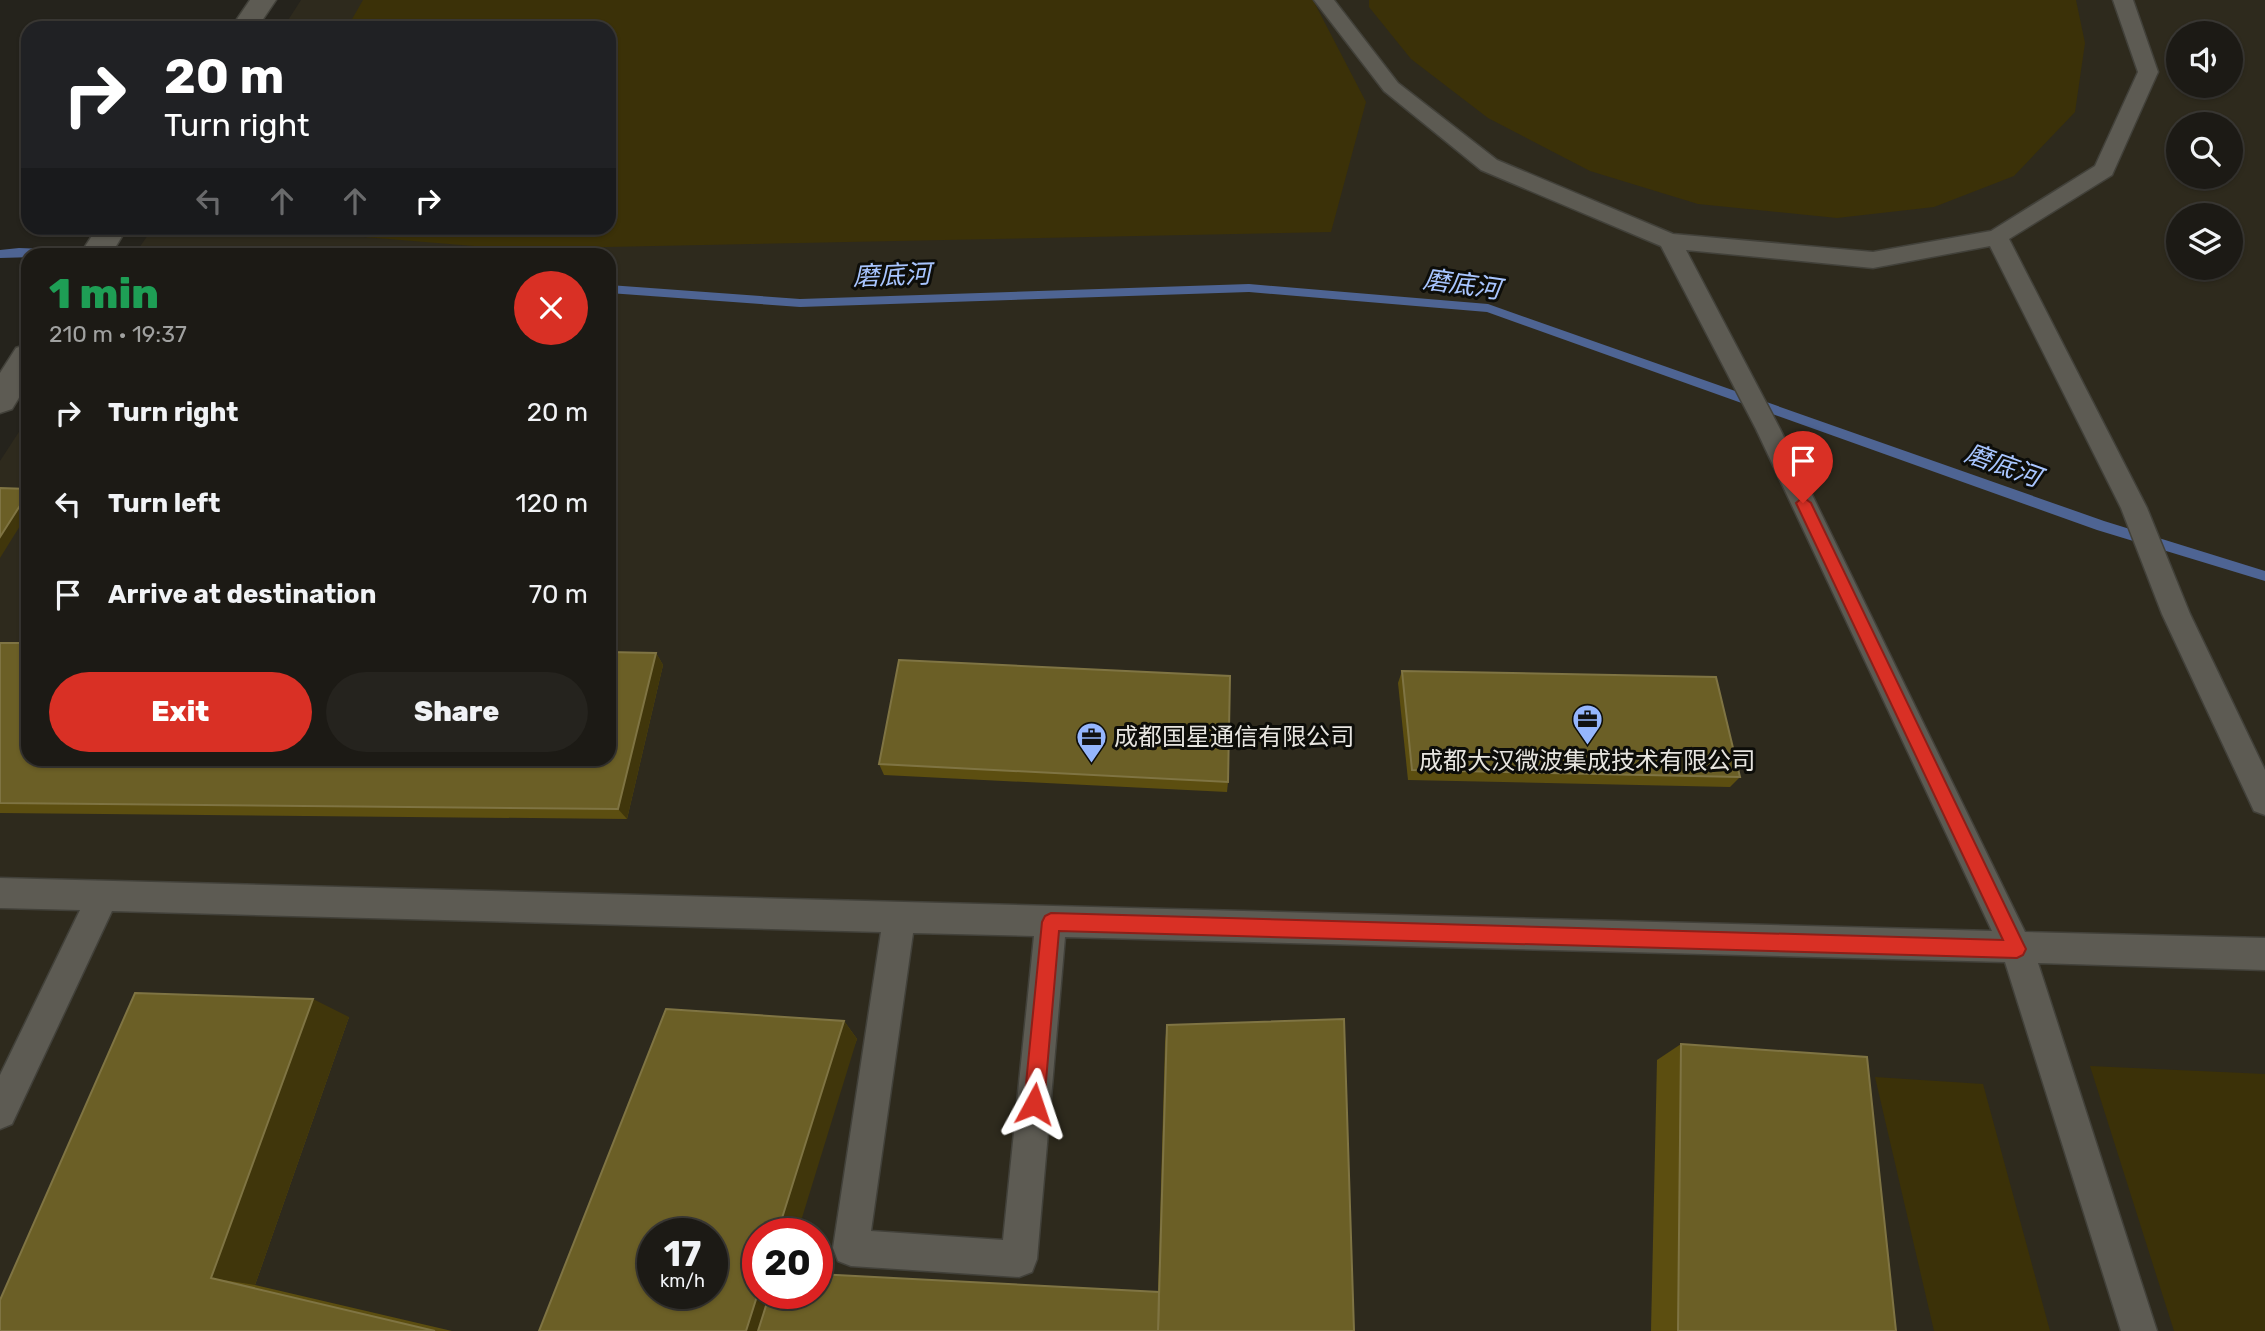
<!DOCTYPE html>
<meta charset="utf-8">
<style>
body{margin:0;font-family:Rubik,"Noto Sans SC",sans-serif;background:#25231e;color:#f1f3f6;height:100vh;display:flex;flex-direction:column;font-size:26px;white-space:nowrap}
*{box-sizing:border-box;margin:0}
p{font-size:23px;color:#a0a1a0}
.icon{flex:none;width:38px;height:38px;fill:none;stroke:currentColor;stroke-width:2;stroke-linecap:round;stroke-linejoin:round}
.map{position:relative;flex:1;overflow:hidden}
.drawer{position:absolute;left:21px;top:248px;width:595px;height:518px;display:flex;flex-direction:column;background:#1c1a15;border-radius:21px;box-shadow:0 2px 5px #0004,0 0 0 2px #3a3834}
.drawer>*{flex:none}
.guide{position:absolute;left:21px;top:21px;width:595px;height:214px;border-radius:21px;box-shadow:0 2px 5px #0004,0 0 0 2px #3a3834;background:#202124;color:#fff;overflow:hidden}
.fabs{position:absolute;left:2166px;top:21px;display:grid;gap:14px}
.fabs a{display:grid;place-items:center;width:77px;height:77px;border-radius:50%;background:#1c1a15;box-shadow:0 2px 5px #0004,0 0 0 2px #3a3834;font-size:35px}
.speed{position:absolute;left:637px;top:1218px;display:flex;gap:14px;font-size:35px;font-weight:700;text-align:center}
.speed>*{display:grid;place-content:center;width:91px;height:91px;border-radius:50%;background:#1c1a15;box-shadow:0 2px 5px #0004,0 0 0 2px #3a3834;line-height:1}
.speed small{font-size:18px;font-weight:400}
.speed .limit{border:10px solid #d22;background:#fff;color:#111}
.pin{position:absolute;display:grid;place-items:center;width:60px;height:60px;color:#fff;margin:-72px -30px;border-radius:50% 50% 50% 0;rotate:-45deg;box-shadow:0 0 7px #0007}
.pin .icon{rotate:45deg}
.me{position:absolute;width:77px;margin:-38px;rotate:5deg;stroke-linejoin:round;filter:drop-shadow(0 0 5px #0008)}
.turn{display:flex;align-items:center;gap:24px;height:147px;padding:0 28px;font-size:32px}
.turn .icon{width:91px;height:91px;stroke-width:2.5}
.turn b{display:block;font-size:49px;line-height:60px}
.lanes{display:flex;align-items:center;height:66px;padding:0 28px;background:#0003;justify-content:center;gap:35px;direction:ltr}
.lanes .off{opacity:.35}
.round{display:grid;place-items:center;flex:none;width:74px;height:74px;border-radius:37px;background:#25231e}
.head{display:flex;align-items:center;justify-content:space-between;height:119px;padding:0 28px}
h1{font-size:42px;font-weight:800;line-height:52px;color:#1e9e55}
.action{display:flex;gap:14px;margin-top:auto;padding:14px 28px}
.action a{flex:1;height:80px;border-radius:42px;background:#d93025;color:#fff;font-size:28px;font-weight:800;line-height:80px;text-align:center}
.action a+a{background:#25231e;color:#f1f3f6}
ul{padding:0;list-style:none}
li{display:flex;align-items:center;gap:21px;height:91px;padding:0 28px}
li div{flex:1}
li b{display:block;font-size:26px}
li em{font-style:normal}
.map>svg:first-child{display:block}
.built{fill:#2e2a1d;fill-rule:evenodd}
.green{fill:#3b3108}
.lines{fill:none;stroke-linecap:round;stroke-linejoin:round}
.stream{fill:#4e6493;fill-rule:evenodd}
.lane-casing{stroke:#42413a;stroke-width:3}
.street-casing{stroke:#42413a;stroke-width:3}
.lane{fill:#5d5b53;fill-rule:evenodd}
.street{fill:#5d5b53;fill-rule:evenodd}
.wall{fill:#5c4e10}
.shaded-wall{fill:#40360b}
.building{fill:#6b5f26;stroke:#7f7443;stroke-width:2;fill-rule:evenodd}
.route{fill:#d93025;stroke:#8d1f18;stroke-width:2}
.labels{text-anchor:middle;stroke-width:6;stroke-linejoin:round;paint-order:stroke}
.poi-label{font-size:24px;fill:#e7e5e0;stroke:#0d0d09;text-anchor:start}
.water-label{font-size:26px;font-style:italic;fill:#a8c5ff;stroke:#0d0d09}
</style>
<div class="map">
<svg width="2265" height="1331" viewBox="0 0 2265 1331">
<rect width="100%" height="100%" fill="#25231c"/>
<path class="built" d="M301 0H2265V1331H0V461L28 418V760H609V256L134 255 153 228H609V28H283ZM2179 33H2231V86H2179ZM2179 124H2231V177H2179ZM2179 215H2231V268H2179ZM653 1234H712V1293H653ZM758 1234H817V1293H758Z"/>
<g class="green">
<polygon points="363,0 1313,0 1366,102 1331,232 510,249 255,228 609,228 609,28 347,28"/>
<polygon points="1369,0 2076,0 2085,43 2075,112 2014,176 1934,207 1837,218 1698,204 1590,171 1488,118 1411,59 1369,7"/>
<polygon points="2090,1066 2265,1074 2265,1331 2174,1331"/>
<polygon points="1875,1077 1983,1084 2050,1331 1934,1331"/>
</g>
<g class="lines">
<g class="stream">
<polygon points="19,248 99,251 105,255 0,258 0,250"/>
<polygon points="1249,284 1488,304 2104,521 2265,571 2265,581 2097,530 1487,312 1249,292 800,307 609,293 609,285 800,299"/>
</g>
<defs>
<path id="lane" d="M1314 0H1334L1398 83 1497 160 1673 234 1873 252 1991 231 2095 166 2138 72 2113 0H2133L2158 72 2112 175 2009 239 2147 508 2190 614 2265 770V815L2254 811 2162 614 2121 508 1990 246 1873 268 1686 250 1780 429 2025 932 2265 938V970L2038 963 2157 1331H2121L2005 962 1065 937 1037 1259 1032 1272 1019 1277 851 1266 838 1261 833 1248 881 932 112 911 12 1124 0 1129V1075L80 910 0 908V878L1992 931 1756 429 1661 246 1481 170 1384 91ZM913 933 1034 936 1003 1240 871 1231Z"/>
<g id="street">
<polygon points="250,0 276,0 257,28 231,28"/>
<polygon points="97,228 127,228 110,256 79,256"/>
<polygon points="28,344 28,383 12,409 0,413 0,373 16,348"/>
</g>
</defs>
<use href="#lane" class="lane-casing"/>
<use href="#street" class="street-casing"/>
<use href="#lane" class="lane"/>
<use href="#street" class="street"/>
</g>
<g class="wall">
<polygon points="0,643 656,653 663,665 627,819 0,813"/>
<polygon points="1402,671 1740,777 1730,787 1408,780 1398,683"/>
<polygon points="879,764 1228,782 1227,792 884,775"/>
<polygon points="349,1017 255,1285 452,1331 0,1331"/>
<polygon points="844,1021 857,1039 758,1293 1158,1292 1165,1042 1167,1025 1354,1331 539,1331"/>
<polygon points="1681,1044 1896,1331 1651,1331 1657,1060"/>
</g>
<g class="shaded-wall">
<polygon points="28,493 28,513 0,558 0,537"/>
<polygon points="656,653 663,665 627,819 618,809"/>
<polygon points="313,999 349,1017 255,1285 211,1278"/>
<polygon points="844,1021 857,1039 797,1234 777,1234"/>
<polygon points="758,1293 778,1293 766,1331 746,1331"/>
</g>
<g class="building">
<polygon points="0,488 28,489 28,493 0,537"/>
<polygon points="0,643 28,643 28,760 609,760 609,652 656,653 618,809 0,803"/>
<polygon points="899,660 1230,676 1228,782 879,764"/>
<polygon points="1402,671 1716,677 1740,777 1412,770"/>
<polygon points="135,993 313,999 211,1278 435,1331 0,1331 0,1300"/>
<path d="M666 1009 844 1021 777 1234H758V1293L746 1331H539ZM653 1234H712V1293H653Z"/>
<polygon points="1344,1019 1354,1331 1158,1331 1167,1025"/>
<polygon points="1681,1044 1867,1057 1896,1331 1678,1331"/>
<polygon points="817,1274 1159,1292 1158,1331 758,1331 770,1293 817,1293"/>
</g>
<polygon class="route" points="1803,497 1811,503 2023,943 2026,949 2023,955 2017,958 1059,931 1044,1104 1041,1111 1034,1113 1027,1111 1024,1104 1042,922 1045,916 1051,913 2003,940 1796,503"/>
<defs>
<symbol id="office-pin" viewBox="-11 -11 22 30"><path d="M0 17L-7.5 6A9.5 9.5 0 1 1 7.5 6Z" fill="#95b6fd" stroke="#0d0d09"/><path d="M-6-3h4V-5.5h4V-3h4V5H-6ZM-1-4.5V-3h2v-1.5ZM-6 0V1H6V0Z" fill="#111"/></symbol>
</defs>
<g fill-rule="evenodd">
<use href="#office-pin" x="1570" y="702" width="35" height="47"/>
<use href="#office-pin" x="1074" y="720" width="35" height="47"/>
</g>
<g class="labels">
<g class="poi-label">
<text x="1114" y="745">成都国星通信有限公司</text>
<text x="1587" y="769" text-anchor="middle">成都大汉微波集成技术有限公司</text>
</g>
<g class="water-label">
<text transform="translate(892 275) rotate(-2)" y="9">磨底河</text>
<text transform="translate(1462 284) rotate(8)" y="9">磨底河</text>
<text transform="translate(2003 465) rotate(20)" y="9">磨底河</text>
</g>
</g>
</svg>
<div class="fabs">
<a><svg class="icon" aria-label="sound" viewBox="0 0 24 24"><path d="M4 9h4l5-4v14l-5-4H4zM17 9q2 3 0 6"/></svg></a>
<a><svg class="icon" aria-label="search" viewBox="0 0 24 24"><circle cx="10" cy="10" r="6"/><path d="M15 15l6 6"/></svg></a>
<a><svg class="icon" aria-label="layers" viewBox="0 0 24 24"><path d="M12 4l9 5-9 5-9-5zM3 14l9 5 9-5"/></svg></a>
</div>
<div class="speed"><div>17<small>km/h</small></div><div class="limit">20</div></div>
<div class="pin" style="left:1803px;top:503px;background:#d93025"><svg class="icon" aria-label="arrive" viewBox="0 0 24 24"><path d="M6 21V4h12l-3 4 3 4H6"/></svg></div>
<svg class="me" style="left:1034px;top:1104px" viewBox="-20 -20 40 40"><path d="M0-17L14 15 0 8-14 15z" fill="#d93025" stroke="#fff" stroke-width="4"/></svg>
<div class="guide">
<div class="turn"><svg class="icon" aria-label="right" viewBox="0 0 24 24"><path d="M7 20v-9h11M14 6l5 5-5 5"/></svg><div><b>20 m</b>Turn right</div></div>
<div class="lanes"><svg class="icon off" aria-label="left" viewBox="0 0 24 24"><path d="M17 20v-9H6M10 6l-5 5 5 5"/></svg><svg class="icon off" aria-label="ahead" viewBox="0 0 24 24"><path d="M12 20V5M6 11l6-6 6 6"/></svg><svg class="icon off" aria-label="ahead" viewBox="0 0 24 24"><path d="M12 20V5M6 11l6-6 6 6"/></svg><svg class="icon" aria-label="right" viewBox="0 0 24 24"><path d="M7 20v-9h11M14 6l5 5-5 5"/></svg></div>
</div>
<section class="drawer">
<div class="head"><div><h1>1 min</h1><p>210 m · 19:37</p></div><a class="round" style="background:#d93025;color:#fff"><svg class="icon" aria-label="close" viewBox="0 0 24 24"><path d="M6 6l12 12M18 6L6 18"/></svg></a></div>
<ul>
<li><svg class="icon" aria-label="right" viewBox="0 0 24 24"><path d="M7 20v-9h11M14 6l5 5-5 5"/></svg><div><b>Turn right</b></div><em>20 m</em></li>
<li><svg class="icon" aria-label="left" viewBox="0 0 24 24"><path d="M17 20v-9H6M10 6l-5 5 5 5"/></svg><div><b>Turn left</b></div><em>120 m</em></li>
<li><svg class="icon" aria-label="arrive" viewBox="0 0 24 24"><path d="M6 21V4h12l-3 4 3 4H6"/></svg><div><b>Arrive at destination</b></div><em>70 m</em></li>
</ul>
<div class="action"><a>Exit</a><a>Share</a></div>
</section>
</div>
